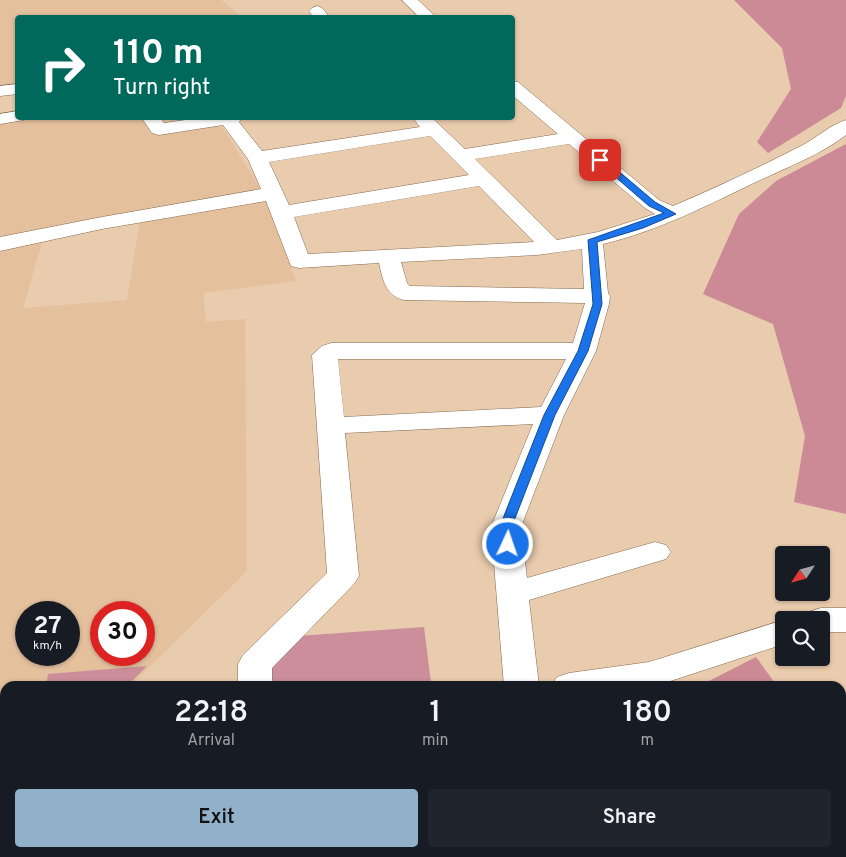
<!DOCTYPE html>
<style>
body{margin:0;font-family:Overpass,sans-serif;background:#20242c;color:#f1f3f6;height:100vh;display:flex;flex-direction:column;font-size:19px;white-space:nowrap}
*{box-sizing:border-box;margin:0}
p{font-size:16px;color:#9ea1a6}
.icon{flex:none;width:28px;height:28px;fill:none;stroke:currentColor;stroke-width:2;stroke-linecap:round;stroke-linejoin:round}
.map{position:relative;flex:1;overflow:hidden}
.drawer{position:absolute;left:0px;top:681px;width:846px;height:176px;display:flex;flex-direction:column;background:#171b24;border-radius:15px 15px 0 0;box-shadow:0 1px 4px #0004}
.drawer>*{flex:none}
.banner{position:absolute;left:15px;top:15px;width:500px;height:105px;border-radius:5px;box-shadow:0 1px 4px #0004;background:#00695c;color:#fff;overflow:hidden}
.needle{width:32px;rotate:234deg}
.controls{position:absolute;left:775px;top:546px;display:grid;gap:10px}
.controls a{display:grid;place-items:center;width:55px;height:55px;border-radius:5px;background:#171b24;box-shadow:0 1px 4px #0004;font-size:25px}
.speed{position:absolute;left:15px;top:601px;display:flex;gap:10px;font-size:25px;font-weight:700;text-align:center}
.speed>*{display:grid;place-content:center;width:65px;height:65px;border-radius:50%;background:#171b24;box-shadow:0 1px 4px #0004;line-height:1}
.speed small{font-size:12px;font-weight:400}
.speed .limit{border:8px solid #d22;background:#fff;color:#111}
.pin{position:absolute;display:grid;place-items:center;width:42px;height:42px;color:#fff;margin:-21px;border-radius:10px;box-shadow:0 2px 8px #0006}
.me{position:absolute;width:55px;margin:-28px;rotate:3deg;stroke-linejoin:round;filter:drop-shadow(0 0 4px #0008)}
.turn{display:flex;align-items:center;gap:18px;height:105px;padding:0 15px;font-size:22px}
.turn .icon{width:65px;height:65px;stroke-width:2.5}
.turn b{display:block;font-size:35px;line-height:42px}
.eta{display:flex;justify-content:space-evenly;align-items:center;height:85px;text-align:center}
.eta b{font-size:30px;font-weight:600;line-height:35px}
.button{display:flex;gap:10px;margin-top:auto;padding:10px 15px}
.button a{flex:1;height:58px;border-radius:5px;background:#91b0ca;color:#111;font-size:20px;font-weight:600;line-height:58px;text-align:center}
.button a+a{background:#20242c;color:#f1f3f6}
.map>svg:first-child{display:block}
.built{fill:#e4c09d;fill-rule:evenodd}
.green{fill:#cb8e9a}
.forest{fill:#cc8a97}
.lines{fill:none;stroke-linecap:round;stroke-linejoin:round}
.street-casing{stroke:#856a4f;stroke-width:1}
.street{fill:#fff;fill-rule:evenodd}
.route{fill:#1a73e8;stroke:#114b97}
</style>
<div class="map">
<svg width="846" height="857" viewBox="0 0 846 857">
<rect width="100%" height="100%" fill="#e9cbad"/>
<g class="built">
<polygon points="0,0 221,0 243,17 18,18 17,86 0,88"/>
<path d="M27 118H142L152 133 212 125 223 128 270 204 296 281 203 293 206 322 245 319 247 571 130 686H5V748L0 750V121ZM140 221 127 300 23 308 42 242ZM26 612H69V655H26ZM101 612H144V655H101Z"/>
</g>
<g class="green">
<polygon points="424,627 431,683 383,686 275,686 271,684 270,665 298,636"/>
<polygon points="147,666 127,686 46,686 48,674"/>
<polygon points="841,846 846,849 846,857 624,857 623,853 841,852"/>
</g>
<g class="forest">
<polygon points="734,0 846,0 846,96 841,108 768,153 757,142 791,89 782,48"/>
<polygon points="846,144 846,514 794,502 805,436 773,324 703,294 739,214 776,181"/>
<polygon points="756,657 777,686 699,686"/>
<polygon points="584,852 587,857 459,857 458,853"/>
</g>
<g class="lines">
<defs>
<g id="street">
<polygon points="402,0 418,0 437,18 420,18"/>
<polygon points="317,6 322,8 330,18 314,18 309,11 312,8"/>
<path d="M512 81 518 82 659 200 673 206C715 188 758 168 799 147 814 140 831 124 846 120V135C820 155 788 167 758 181 708 205 658 231 603 244L608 293 610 296 609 304 596 351 564 415 521 527 527 578 655 542 666 545 671 552 666 559 529 600 539 686H504L491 527 533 424 345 433 359 576 354 584 272 668V686H238V664L243 655 327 573 312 355 322 346 331 343H573L585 303 404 300C385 295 383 280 379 263L299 268 291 266 266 201 102 229 0 251V237L102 217 261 189 248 159 223 125 159 135 152 133 142 118H160L164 123 199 118H242L239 122 262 151 420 127 413 118H432L465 149 558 134 512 95ZM430 136 469 175 289 205 269 162ZM569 144 645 208 655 214 598 232 557 240 475 159ZM479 186 534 242 308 254 294 217ZM582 249 584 289 410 286 407 283 401 262 537 255ZM338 359H566L541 407 344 417Z"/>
<polygon points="18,84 18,94 0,96 0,86"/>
<polygon points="18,111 18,118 26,118 24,120 0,124 0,114"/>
<polygon points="821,608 846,608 846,632 821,632 821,620 804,620 809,612"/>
<polygon points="784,620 784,644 655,686 551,686 557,677 569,673 649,662"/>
<polygon points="5,755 5,785 0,786 0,756"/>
<rect x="325" y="852" width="40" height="5"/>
</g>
</defs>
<use href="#street" class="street-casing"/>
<use href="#street" class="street"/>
</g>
<polygon class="route" points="597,158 603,158 655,202 676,214 643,228 597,242 602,304 588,351 555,415 512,526 514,544 508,548 501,544 500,526 544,415 578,351 593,304 588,240 664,213 649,206 597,161"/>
</svg>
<div class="controls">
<a><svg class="needle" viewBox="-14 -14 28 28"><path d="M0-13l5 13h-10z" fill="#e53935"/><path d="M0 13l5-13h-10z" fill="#9ea1a6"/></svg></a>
<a><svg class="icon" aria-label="search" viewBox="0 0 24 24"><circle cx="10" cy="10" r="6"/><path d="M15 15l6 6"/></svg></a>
</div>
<div class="speed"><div>27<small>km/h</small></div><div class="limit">30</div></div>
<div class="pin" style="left:600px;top:160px;background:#d93025"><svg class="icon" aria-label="arrive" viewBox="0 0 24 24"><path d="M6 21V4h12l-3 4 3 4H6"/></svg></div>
<svg class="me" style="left:508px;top:544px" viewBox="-20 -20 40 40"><circle r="17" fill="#1a73e8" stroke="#fff" stroke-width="3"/><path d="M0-11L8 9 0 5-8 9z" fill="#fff"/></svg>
<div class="banner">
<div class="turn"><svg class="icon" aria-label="right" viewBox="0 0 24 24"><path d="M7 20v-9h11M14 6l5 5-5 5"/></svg><div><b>110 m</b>Turn right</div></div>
</div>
<section class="drawer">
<div class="eta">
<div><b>22:18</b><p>Arrival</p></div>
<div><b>1</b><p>min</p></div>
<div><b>180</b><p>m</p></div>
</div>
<div class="button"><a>Exit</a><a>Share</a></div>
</section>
</div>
